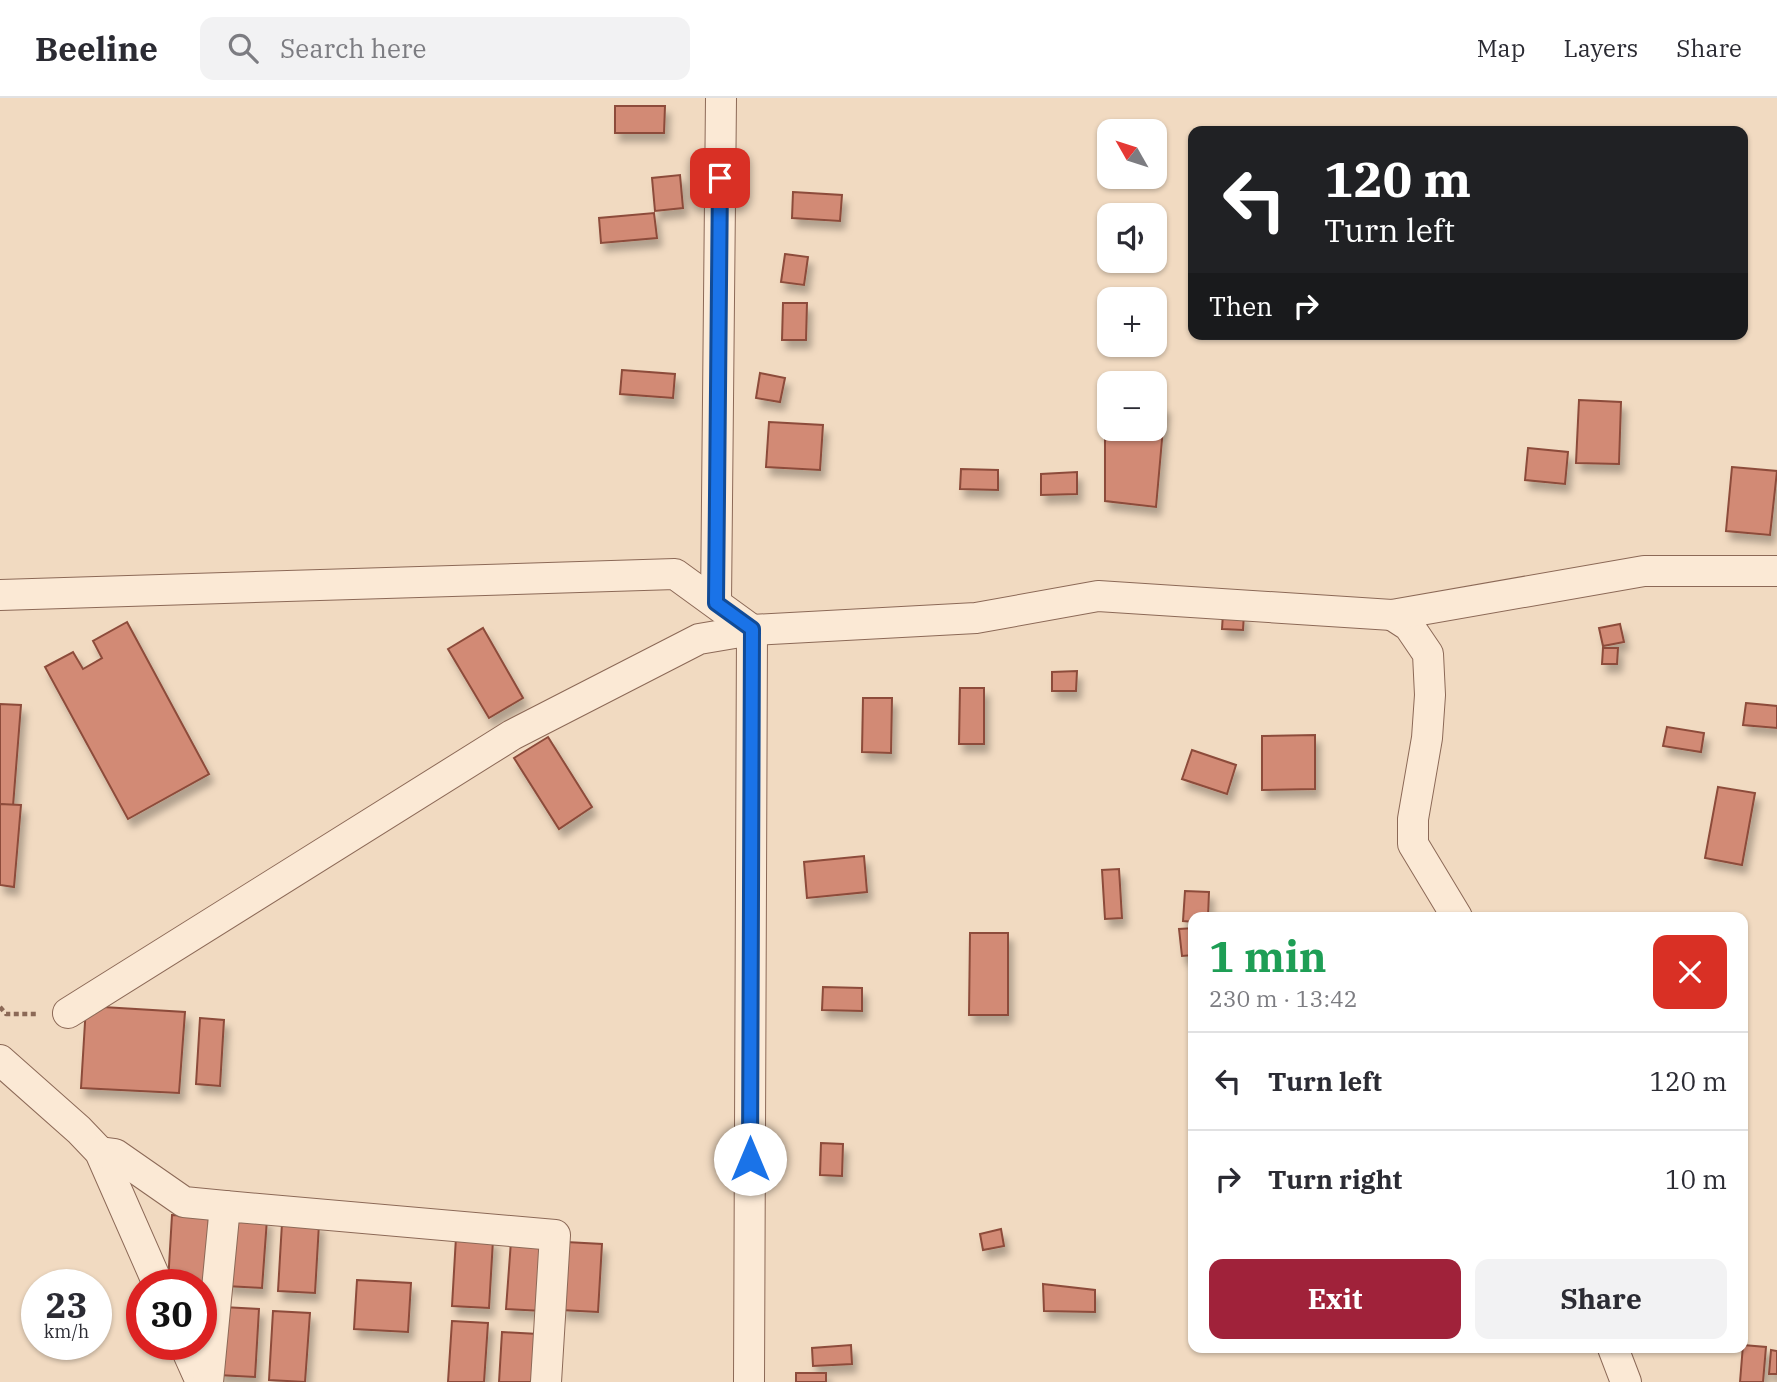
<!DOCTYPE html>
<meta charset="utf-8">
<style>
body{margin:0;font-family:"IBM Plex Serif",serif;background:#f2f2f3;color:#2b2b33;height:100vh;display:flex;flex-direction:column;font-size:26px;white-space:nowrap}
*{box-sizing:border-box;margin:0}
p{font-size:23px;color:#7c7c81}
.icon{flex:none;width:38px;height:38px;fill:none;stroke:currentColor;stroke-width:2;stroke-linecap:round;stroke-linejoin:round}
.map{position:relative;flex:1;overflow:hidden}
.sheet{position:absolute;left:1188px;top:814px;width:560px;height:441px;display:flex;flex-direction:column;background:#fff;border-radius:14px;box-shadow:0 2px 5px #0004}
.sheet>*{flex:none}
.top-card{position:absolute;left:1188px;top:28px;width:560px;height:214px;border-radius:14px;box-shadow:0 2px 5px #0004;background:#202124;color:#fff;overflow:hidden}
.needle{width:46px;rotate:309deg}
.fabs{position:absolute;left:1097px;top:21px;display:grid;gap:14px}
.fabs a{display:grid;place-items:center;width:70px;height:70px;border-radius:14px;background:#fff;box-shadow:0 2px 5px #0004;font-size:35px}
.speed{position:absolute;left:21px;top:1171px;display:flex;gap:14px;font-size:35px;font-weight:700;text-align:center}
.speed>*{display:grid;place-content:center;width:91px;height:91px;border-radius:50%;background:#fff;box-shadow:0 2px 5px #0004;line-height:1}
.speed small{font-size:18px;font-weight:400}
.speed .limit{border:10px solid #d22;background:#fff;color:#111}
.pin{position:absolute;display:grid;place-items:center;width:60px;height:60px;color:#fff;margin:-30px;border-radius:14px;box-shadow:0 4px 10px #0006}
.me{position:absolute;width:77px;margin:-38px;rotate:0deg;stroke-linejoin:round;filter:drop-shadow(0 0 5px #0008)}
.turn{display:flex;align-items:center;gap:24px;height:147px;padding:0 21px;font-size:32px}
.turn .icon{width:91px;height:91px;stroke-width:2.5}
.turn b{display:block;font-size:49px;line-height:60px}
.then{display:flex;align-items:center;height:66px;padding:0 21px;background:#0003;gap:14px;font-size:26px}
.round{display:grid;place-items:center;flex:none;width:74px;height:74px;border-radius:14px;background:#f2f2f3}
.overview{display:flex;align-items:center;justify-content:space-between;height:119px;padding:0 21px}
h1{font-size:42px;font-weight:700;line-height:52px;color:#1e9e55}
.primary-button{display:flex;gap:14px;margin-top:auto;padding:14px 21px}
.primary-button a{flex:1;height:80px;border-radius:14px;background:#a0223a;color:#fff;font-size:28px;font-weight:700;line-height:80px;text-align:center}
.primary-button a+a{background:#f2f2f3;color:#2b2b33}
ul{padding:0;list-style:none}
li{display:flex;align-items:center;gap:21px;height:98px;padding:0 21px;border-top:2px solid #e1e1e2}
li div{flex:1}
li b{display:block;font-size:26px}
li em{font-style:normal}
header{display:flex;align-items:center;gap:42px;box-sizing:border-box;height:98px;padding:0 35px;background:#fff;border-bottom:2px solid #e1e1e2}
header strong{font-size:33px}
nav{display:flex;gap:38px;margin-inline-start:auto;font-size:24px}
.search{width:490px;height:63px;background:#f2f2f3;display:flex;align-items:center;gap:18px;box-sizing:border-box;padding:0 24px;border-radius:14px;color:#7c7c81;font-size:26px}
.map>svg:first-child{display:block}
.building{fill:#d28a74;stroke:#8d4c3b;stroke-width:2;filter:url(#shadow)}
.lines{fill:none;stroke-linecap:round;stroke-linejoin:round}
.minor-casing{stroke:#8c6957;stroke-width:32}
.path{stroke:#8c6957;stroke-width:4.5;stroke-dasharray:5 3.5;stroke-linecap:butt}
.minor{stroke:#fbe9d5;stroke-width:30}
.route-casing{stroke:#114b97;stroke-width:18}
.route{stroke:#1a73e8;stroke-width:12}
</style>
<header>
<strong>Beeline</strong>
<div class="search"><svg class="icon" aria-label="search" viewBox="0 0 24 24"><circle cx="10" cy="10" r="6"/><path d="M15 15l6 6"/></svg>Search here</div>
<nav><a>Map</a><a>Layers</a><a>Share</a></nav>
</header>
<div class="map">
<svg width="1777" height="1284" viewBox="0 0 1777 1284">
<defs>
<filter id="shadow"><feDropShadow dx="4.5" dy="8" stdDeviation="3.5" flood-color="#0004"/></filter>
</defs>
<rect width="100%" height="100%" fill="#f1dac1"/>
<g class="building">
<polygon points="615,8 665,8 664,35 615,35"/>
<polygon points="680,77 683,110 655,113 652,80"/>
<polygon points="793,94 842,97 840,123 792,120"/>
<polygon points="654,115 657,140 601,145 599,120"/>
<polygon points="785,156 808,159 804,187 781,184"/>
<polygon points="783,205 807,205 806,242 782,242"/>
<polygon points="622,272 675,276 673,300 620,296"/>
<polygon points="760,275 785,280 780,304 756,300"/>
<polygon points="1105,302 1110,302 1110,331 1155,331 1155,307 1165,308 1156,409 1105,403"/>
<polygon points="1579,302 1621,304 1619,366 1576,365"/>
<polygon points="769,324 823,327 820,372 766,369"/>
<polygon points="1528,350 1568,354 1565,386 1525,382"/>
<polygon points="1732,369 1777,373 1770,437 1726,433"/>
<polygon points="961,371 998,372 998,392 960,391"/>
<polygon points="1077,374 1077,396 1041,397 1041,376"/>
<polygon points="1223,515 1244,516 1243,532 1222,531"/>
<polygon points="127,524 209,676 128,721 45,569 73,554 83,571 102,560 93,543"/>
<polygon points="1620,526 1624,544 1603,548 1599,530"/>
<polygon points="483,530 523,600 489,620 448,551"/>
<polygon points="1603,550 1618,550 1617,566 1602,566"/>
<polygon points="1077,573 1076,593 1052,593 1052,574"/>
<polygon points="960,590 984,590 984,646 959,646"/>
<polygon points="863,600 892,600 891,655 862,654"/>
<polygon points="1746,605 1777,608 1777,630 1743,627"/>
<polygon points="0,606 21,607 13,708 0,706"/>
<polygon points="1667,629 1704,635 1701,654 1663,648"/>
<polygon points="1315,637 1315,691 1262,692 1262,638"/>
<polygon points="548,639 592,709 559,731 514,660"/>
<polygon points="1192,652 1236,667 1227,696 1182,681"/>
<polygon points="1718,689 1755,695 1742,767 1705,760"/>
<polygon points="0,706 21,707 14,789 0,787"/>
<polygon points="864,758 867,794 807,800 804,764"/>
<polygon points="1119,771 1122,820 1105,821 1102,772"/>
<polygon points="1185,793 1209,794 1208,819 1194,819 1194,824 1183,823"/>
<polygon points="1194,830 1194,857 1182,858 1179,831"/>
<polygon points="970,835 1008,835 1008,917 969,917"/>
<polygon points="823,889 862,890 862,913 822,912"/>
<polygon points="86,908 185,914 179,995 81,990"/>
<polygon points="200,920 224,922 220,988 196,986"/>
<polygon points="821,1045 843,1046 842,1078 820,1077"/>
<polygon points="172,1117 209,1119 205,1187 168,1185"/>
<polygon points="230,1119 267,1121 262,1190 226,1188"/>
<polygon points="282,1125 319,1126 315,1195 278,1193"/>
<polygon points="1001,1131 1004,1148 983,1152 980,1136"/>
<polygon points="456,1139 493,1142 489,1210 452,1208"/>
<polygon points="511,1143 547,1145 543,1213 506,1211"/>
<polygon points="566,1144 602,1146 598,1214 561,1212"/>
<polygon points="357,1182 411,1185 408,1234 354,1231"/>
<polygon points="1043,1186 1095,1192 1095,1214 1044,1213"/>
<polygon points="223,1209 259,1211 255,1279 218,1277"/>
<polygon points="273,1213 310,1215 305,1284 269,1282"/>
<polygon points="452,1223 488,1225 484,1284 448,1284"/>
<polygon points="502,1234 538,1236 535,1284 499,1284"/>
<polygon points="851,1247 852,1266 813,1268 812,1250"/>
<polygon points="1743,1247 1766,1249 1763,1284 1740,1284"/>
<polygon points="1771,1252 1777,1253 1777,1276 1769,1276"/>
<rect x="796" y="1275" width="30" height="9"/>
</g>
<g class="lines">
<defs>
<g id="minor">
<polyline points="0,497 675,476 752,532 749,1284"/>
<polyline points="716,505 721,0"/>
<polyline points="1392,517 1409,528 1428,556 1430,597 1427,640 1413,721 1413,746 1457,819"/>
<polyline points="68,915 512,637 699,541 752,532 976,520 1098,498 1392,517 1644,473 1777,473"/>
<polyline points="0,962 79,1032 100,1054 158,1186"/>
<polyline points="100,1054 115,1056 184,1104 225,1108"/>
<polyline points="184,1246 201,1284"/>
<polyline points="1613,1250 1626,1284"/>
<polyline points="208,1284 225,1108 555,1137 546,1284"/>
</g>
</defs>
<use href="#minor" class="minor-casing"/>
<polyline class="path" points="0,909 6,916 39,916"/>
<use href="#minor" class="minor"/>
</g>
<g class="lines">
<defs>
<polyline id="route" points="720,80 716,505 752,531 750,1061"/>
</defs>
<use href="#route" class="route-casing"/>
<use href="#route" class="route"/>
</g>
</svg>
<div class="fabs">
<a><svg class="needle" viewBox="-14 -14 28 28"><path d="M0-13l5 13h-10z" fill="#e53935"/><path d="M0 13l5-13h-10z" fill="#7c7c81"/></svg></a>
<a><svg class="icon" aria-label="sound" viewBox="0 0 24 24"><path d="M4 9h4l5-4v14l-5-4H4zM17 9q2 3 0 6"/></svg></a>
<a>+</a>
<a>−</a>
</div>
<div class="speed"><div>23<small>km/h</small></div><div class="limit">30</div></div>
<div class="pin" style="left:720px;top:80px;background:#d93025"><svg class="icon" aria-label="arrive" viewBox="0 0 24 24"><path d="M6 21V4h12l-3 4 3 4H6"/></svg></div>
<svg class="me" style="left:750px;top:1061px" viewBox="-20 -20 40 40"><circle r="19" fill="#fff"/><path d="M0-13L10 11 0 6-10 11z" fill="#1a73e8"/></svg>
<div class="top-card">
<div class="turn"><svg class="icon" aria-label="left" viewBox="0 0 24 24"><path d="M17 20v-9H6M10 6l-5 5 5 5"/></svg><div><b>120 m</b>Turn left</div></div>
<div class="then">Then<svg class="icon" aria-label="right" viewBox="0 0 24 24"><path d="M7 20v-9h11M14 6l5 5-5 5"/></svg></div>
</div>
<section class="sheet">
<div class="overview"><div><h1>1 min</h1><p>230 m · 13:42</p></div><a class="round" style="background:#d93025;color:#fff"><svg class="icon" aria-label="close" viewBox="0 0 24 24"><path d="M6 6l12 12M18 6L6 18"/></svg></a></div>
<ul>
<li><svg class="icon" aria-label="left" viewBox="0 0 24 24"><path d="M17 20v-9H6M10 6l-5 5 5 5"/></svg><div><b>Turn left</b></div><em>120 m</em></li>
<li><svg class="icon" aria-label="right" viewBox="0 0 24 24"><path d="M7 20v-9h11M14 6l5 5-5 5"/></svg><div><b>Turn right</b></div><em>10 m</em></li>
</ul>
<div class="primary-button"><a>Exit</a><a>Share</a></div>
</section>
</div>
